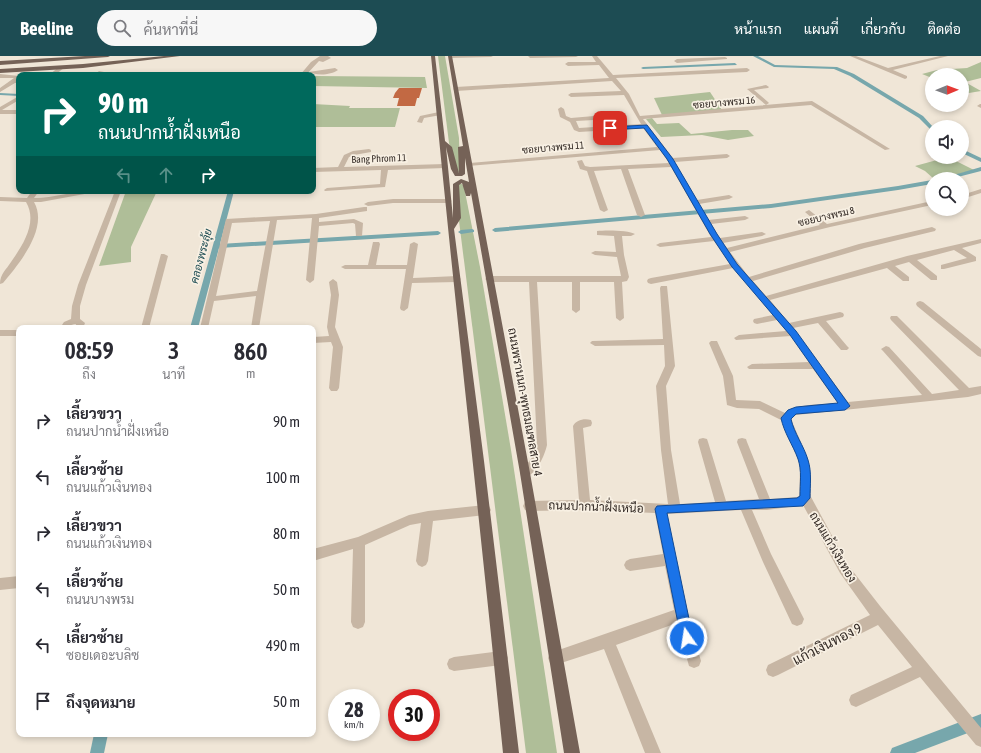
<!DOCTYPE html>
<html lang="th">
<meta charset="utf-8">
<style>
body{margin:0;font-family:"Asap Condensed",Sarabun,sans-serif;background:#f7f7f7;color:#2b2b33;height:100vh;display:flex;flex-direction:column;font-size:15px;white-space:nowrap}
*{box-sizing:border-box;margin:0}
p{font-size:13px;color:#7c7c81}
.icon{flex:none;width:22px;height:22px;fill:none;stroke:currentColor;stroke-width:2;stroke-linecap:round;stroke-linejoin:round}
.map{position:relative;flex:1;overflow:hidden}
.panel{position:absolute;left:16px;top:269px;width:300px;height:412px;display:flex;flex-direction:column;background:#fff;border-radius:8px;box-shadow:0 2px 6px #0003}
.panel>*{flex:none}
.hud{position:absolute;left:16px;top:16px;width:300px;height:122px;border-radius:8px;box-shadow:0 2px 6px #0003;background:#00695c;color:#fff;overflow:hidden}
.needle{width:26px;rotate:89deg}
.controls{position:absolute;left:925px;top:12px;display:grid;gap:8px}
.controls a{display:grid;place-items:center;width:44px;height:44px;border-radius:50%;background:#fff;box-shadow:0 2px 6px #0003;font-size:20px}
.speed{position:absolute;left:328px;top:633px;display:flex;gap:8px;font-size:20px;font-weight:700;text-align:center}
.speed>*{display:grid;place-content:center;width:52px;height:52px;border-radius:50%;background:#fff;box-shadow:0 2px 6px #0003;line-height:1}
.speed small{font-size:10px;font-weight:400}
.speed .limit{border:6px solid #d22;background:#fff;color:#111}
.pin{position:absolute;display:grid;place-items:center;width:34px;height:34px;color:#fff;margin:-17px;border-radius:8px;box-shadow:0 2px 6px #0006}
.me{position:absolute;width:44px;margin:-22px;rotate:347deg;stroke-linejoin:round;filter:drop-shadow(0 0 3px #0008)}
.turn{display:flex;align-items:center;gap:14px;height:84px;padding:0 16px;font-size:18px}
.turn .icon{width:52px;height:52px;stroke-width:2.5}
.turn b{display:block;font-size:28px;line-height:34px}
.lanes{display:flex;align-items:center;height:38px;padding:0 16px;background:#0003;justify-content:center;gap:20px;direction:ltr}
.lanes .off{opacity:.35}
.eta{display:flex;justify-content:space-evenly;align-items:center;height:68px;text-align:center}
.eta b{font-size:24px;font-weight:600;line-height:28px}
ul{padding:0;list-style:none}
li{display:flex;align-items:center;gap:12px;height:56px;padding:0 16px}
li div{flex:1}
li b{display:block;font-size:15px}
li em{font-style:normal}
header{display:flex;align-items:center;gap:24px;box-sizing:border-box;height:56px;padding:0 20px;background:#1d4c53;color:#fff}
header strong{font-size:19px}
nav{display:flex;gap:22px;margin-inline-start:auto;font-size:14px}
.search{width:280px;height:36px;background:#f7f7f7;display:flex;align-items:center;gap:10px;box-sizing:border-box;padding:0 14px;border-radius:22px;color:#7c7c81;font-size:15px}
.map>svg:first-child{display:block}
.green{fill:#afbe98}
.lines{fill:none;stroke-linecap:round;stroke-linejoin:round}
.canal{fill:#77a7ac;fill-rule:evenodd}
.building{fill:#c26943}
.minor{fill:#c7b6a4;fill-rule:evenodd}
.major{fill:#756257;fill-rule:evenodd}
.route{fill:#1a73e8;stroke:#114b97}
.labels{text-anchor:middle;stroke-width:3.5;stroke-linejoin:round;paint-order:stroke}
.far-street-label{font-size:10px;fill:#332a25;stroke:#f8f0e3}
.far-water-label{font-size:11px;font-style:italic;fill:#1d4c53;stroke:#f8f0e3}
.street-label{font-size:12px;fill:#332a25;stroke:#f8f0e3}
.near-street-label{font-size:14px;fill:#332a25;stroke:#f8f0e3}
</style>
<header>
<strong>Beeline</strong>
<div class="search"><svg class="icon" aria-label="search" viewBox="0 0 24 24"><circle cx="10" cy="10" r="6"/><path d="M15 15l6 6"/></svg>ค้นหาที่นี่</div>
<nav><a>หน้าแรก</a><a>แผนที่</a><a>เกี่ยวกับ</a><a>ติดต่อ</a></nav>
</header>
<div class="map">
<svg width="981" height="697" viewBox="0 0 981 697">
<rect width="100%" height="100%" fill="#f0e6d7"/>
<g class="green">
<polygon points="438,0 445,0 459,82 460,116 458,116 449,87"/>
<polygon points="981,6 981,22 965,26 981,35 969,37 962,34 962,19 932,19 932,22 922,18 937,14 967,12"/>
<polygon points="314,20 425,21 427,32 313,30"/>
<polygon points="710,36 722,54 662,59 654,42"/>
<polygon points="313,48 350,50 349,52 400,52 395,71 313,71"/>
<polygon points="652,62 657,68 679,67 691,78 732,74 748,74 754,80 728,84 702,79 661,81 646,63"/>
<polygon points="948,101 974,114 939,123 934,123 925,115 915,110"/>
<polygon points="458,128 462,128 464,131 480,211 511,394 557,697 526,697 459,165"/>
<polygon points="126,135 157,135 131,191 131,206 99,210"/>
</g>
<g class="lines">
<g class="canal">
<polygon points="753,0 758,0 775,9 837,11 854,18 923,60 933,71 932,75 919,62 850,20 834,13 774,11"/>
<polygon points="735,7 737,9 643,13 641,12 643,11"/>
<polygon points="0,37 19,38 19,40 0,39"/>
<polygon points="962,93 981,102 981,106 962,97"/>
<polygon points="981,111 981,115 950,123 940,123"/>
<polygon points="932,124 932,128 898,134 771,152 495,176 492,174 495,172 771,148 898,130"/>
<polygon points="228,135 234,135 220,188 438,175 441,177 438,179 219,192 198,272 190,272"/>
<polygon points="472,173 474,174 474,176 461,178 458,176 461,174"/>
<polygon points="981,658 981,672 915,697 890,697 892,692"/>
<polygon points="94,678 108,678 104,697 90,697"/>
</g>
</g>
<polygon class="building" points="399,32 422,32 419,42 417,42 415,50 397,50 399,42 393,42 395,37"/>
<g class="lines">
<g class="minor">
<polygon points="320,0 328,0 331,2 323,6 319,5 306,19 300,19 311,6"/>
<polygon points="449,0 493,0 491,1 451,2"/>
<polygon points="528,0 578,0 576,1 530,2"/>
<path d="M592 0H597L613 19 747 12 750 14 747 16 616 22 629 38 640 60 812 45 890 93 885 94 811 49 643 63 673 102 727 98 730 100 727 102 675 106 697 144 729 139 733 141 729 143 699 148 708 164 745 160 749 162 745 164 711 168 720 182 762 176 766 178 762 180 723 187 727 192 820 169 805 156 809 154 827 168 932 145V149L830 171 730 196 749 221 859 188 932 171 936 173 935 175 865 192 753 225 766 240 907 200 981 183V187L962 192 976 201V205L944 213H941V209L967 202 954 194 917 204 937 220V224H931L909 206 895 210 909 221V225H903L887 212 770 244 789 267 840 256 843 257 844 259 843 261 826 265 847 290 849 292 847 294H841L818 267 793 272 848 346 922 339 883 295 881 293 886 290 889 291 932 338 959 334 891 264 890 262 891 260H897L969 332 981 330V338L968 341 796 359 791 363 808 403 810 416 811 441 848 509 880 550 981 672V691L976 689 920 621 856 651 851 649 849 644 851 639 912 611 878 569 778 619 773 621 768 619 766 614 768 609 870 559 840 517 803 449 767 454H752L771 498 804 563 802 568 797 570 792 568 763 506 741 454 667 458 691 571 701 605 699 610 694 612 689 610 677 567 616 589 661 697H645L604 593 555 609 550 607 548 602 550 597 674 554 665 510 630 515 626 513 624 509 626 505 630 503 663 498 655 457 585 454 529 455 525 454 523 450 525 446 529 445 579 444 573 370C576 364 584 362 591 364L592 367 591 370 583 372 590 444 668 448 661 394 656 330 665 310 664 289 595 290 590 287 592 285 663 283 660 232 661 230H667L675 310 666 330 671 394 680 448 715 446 698 386 699 383 703 382 707 383 708 386 726 445 759 443 737 386 738 383 742 382 746 383 747 386 770 443 797 441 799 440 800 416 798 403 781 364 759 353 737 352 727 349 723 320 709 287 711 285H717L733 320 736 344 760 345 785 357C792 348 825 348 838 347L813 313H749L747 311 752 308 809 306 791 280 736 284 734 282 739 279 786 275 777 264 757 268 754 267 753 265 754 263 773 259 733 212 651 228 648 227 647 225 648 223 651 222 730 208 714 185 660 191 656 189 660 187 711 181 671 111 628 113 645 159 641 161 637 159 621 113 594 115 608 154 604 156 600 154 587 115 580 113 577 105 582 104 585 110 590 111 669 107 660 94 468 110V108L470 107 657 91 643 72 579 76 574 74 570 66 560 61 558 53 561 51 564 53 566 60 571 62 594 60 597 62 594 64 576 65 579 72 641 68 624 39 571 41 568 39 571 37 621 35 612 25 456 35 453 33 456 31 609 22 599 9 568 10 565 8 568 6H596Z"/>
<polygon points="850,0 856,0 888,12 940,0 948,0 893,14 907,20 907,22 905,23"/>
<polygon points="725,1 727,2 727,3 677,7 674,5 677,3"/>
<polygon points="60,10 65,11 55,19 49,19"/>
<path d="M335 12 338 14C331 19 317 20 309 16Z"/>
<polygon points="99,15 104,16 100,19 94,19"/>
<polygon points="0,18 19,20 19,27 15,27 0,36 0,32 14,22 0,22"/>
<polygon points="766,29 769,31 768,32 754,34 768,46 769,47 766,49 747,33"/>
<polygon points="19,40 19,44 2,54 19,54 19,58 0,58 0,51"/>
<polygon points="980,48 981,48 981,52 977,50"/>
<polygon points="439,56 442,58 441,59 424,62 422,67 417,66 420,60"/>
<polygon points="369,93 371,94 371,96 354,99 349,101 344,111 445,108 448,110 445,112 388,114 385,131 325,135 324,134 327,132 380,128 381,114 313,116 313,112 338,111 344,99 353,95"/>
<polygon points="981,133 981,137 962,143 962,139"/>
<path d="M32 135H39L34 142C54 142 73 135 93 135L90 137 41 146H34C49 172 19 208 3 227L0 228C0 218 6 214 11 206 23 189 38 166 26 146L0 145V141L27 142Z"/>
<path d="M115 135H121L86 229 80 250V263L85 267 83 272H75L76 268C70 268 68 272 60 272L64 266 71 263 72 250 78 229Z"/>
<polygon points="393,143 448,143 452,145 448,147 393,147 368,150 364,148 368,146"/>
<path d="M364 151H367V155L319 162V166L354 163 363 167 362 180H356L355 168 353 167 319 170 314 224 310 227 306 224 312 162 277 164 259 272H251L256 240 214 245 208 272H200L226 163 316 158ZM270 165 257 235 216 240 232 167Z"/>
<path d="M597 175C605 174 629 174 635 178L631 180H622L624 199 629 221 627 225 622 226 624 262 620 265 616 262 614 226H580V254L576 257 572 254V226H537L547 389C545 399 534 425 521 420L520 417 534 399 537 389 529 226H489L485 223 489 220H621L617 201 595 199 591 197 595 195 616 196 614 180 597 179Z"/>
<polygon points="373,186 379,186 380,188 376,209 407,209 410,188 414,186 418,188 413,222 457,220 461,223 457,226 412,227 408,252 404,255 401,254 400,252 406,213 345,213 341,211 345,209 368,209"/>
<polygon points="161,198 164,198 168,200 149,272 141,272"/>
<polygon points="333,223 337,226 339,239 335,271 343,291 339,332 337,335 331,335 329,332 333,291 331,286 313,287 313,281 329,280 327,271 331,239 329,226"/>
<polygon points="920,245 923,246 981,293 981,301 978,300 917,250 916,248 917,246"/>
<rect x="0" y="274" width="19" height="6"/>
<polygon points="485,449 489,450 491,454 489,458 485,459 433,465 428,505 426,509 422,511 418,509 416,505 421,467 410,469 365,489 365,566 363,571 358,573 353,571 351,566 353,493 313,505 313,493 358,481 409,459 428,455"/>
<polygon points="19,520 19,532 0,534 0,522"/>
<polygon points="501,595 506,597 508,602 506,607 501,609 454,615 449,613 447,608 449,603 454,601"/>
</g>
<g class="major">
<polygon points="85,0 110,0 108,1 0,9 0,5"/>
<polygon points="164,0 180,0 83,12 0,17 0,13 83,8"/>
<path d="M431 0H435L445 85 452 91 459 117 458 91 463 90 448 0H452L530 417 580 697H564L520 417 471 137 470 140H466L462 127 459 129 461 162 454 173 484 405 519 697H503C480 465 453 233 431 0ZM446 91 451 113 455 120H462L465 118V102L469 126 461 123 453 128V162Z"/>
</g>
</g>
<path class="route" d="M647 69 673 103 717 178 737 208 796 275 850 350 845 354 796 358 791 363C794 377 804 390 808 404 812 416 810 430 810 442L803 450 667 457 693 582 692 587 687 588 683 587 681 582 655 453 657 450 797 442 800 440C800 428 802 414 798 403 793 389 784 377 781 362L788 354 796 351 838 347 790 279 732 211 710 178 667 103 644 72 610 74 607 72 610 71Z"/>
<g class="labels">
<g class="far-street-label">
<text transform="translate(724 46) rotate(-5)" y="4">ซอยบางพรม 16</text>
<text transform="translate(553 91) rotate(-5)" y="4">ซอยบางพรม 11</text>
<text transform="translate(379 102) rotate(-2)" y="4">Bang Phrom 11</text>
<text transform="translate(826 160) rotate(-13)" y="4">ซอยบางพรม 8</text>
</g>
<g class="far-water-label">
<text transform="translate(201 200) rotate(-75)" y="4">คลองพระลุ้ย</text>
</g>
<g class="street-label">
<text transform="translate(525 346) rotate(80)" y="4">ถนนพรานนก-พุทธมณฑลสาย 4</text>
<text transform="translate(596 451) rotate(2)" y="4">ถนนปากน้ำฝั่งเหนือ</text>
<text transform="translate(833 491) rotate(59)" y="4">ถนนแก้วเงินทอง</text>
</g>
<g class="near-street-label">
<text transform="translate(827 588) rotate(-27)" y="5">แก้วเงินทอง 9</text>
</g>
</g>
</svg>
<div class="controls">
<a><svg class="needle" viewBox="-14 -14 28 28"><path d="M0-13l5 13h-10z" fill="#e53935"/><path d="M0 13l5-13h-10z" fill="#7c7c81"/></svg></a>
<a><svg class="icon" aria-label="sound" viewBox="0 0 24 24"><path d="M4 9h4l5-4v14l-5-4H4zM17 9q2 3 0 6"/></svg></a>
<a><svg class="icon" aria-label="search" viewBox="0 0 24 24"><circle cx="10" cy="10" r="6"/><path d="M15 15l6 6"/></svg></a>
</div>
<div class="speed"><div>28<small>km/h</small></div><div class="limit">30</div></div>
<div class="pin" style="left:610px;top:72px;background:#d93025"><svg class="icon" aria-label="arrive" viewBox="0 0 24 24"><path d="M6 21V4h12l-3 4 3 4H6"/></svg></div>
<svg class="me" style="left:687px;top:582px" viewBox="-20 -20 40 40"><circle r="17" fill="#1a73e8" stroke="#fff" stroke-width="3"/><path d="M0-11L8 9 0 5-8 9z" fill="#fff"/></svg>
<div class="hud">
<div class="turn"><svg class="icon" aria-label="right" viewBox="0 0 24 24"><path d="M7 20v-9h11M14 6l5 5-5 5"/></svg><div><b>90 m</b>ถนนปากน้ำฝั่งเหนือ</div></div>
<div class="lanes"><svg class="icon off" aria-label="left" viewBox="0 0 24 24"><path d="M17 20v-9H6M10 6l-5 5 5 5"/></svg><svg class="icon off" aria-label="ahead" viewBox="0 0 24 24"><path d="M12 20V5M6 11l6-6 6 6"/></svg><svg class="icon" aria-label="right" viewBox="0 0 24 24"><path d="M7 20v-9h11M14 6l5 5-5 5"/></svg></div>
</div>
<section class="panel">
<div class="eta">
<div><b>08:59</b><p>ถึง</p></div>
<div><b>3</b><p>นาที</p></div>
<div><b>860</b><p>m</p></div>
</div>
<ul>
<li><svg class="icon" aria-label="right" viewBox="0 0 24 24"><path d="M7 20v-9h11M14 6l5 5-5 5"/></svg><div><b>เลี้ยวขวา</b><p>ถนนปากน้ำฝั่งเหนือ</p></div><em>90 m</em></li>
<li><svg class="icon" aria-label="left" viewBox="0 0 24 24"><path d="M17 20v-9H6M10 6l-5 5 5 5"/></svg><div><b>เลี้ยวซ้าย</b><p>ถนนแก้วเงินทอง</p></div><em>100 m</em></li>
<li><svg class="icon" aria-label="right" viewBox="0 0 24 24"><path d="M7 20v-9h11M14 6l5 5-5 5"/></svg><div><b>เลี้ยวขวา</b><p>ถนนแก้วเงินทอง</p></div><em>80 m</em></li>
<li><svg class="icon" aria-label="left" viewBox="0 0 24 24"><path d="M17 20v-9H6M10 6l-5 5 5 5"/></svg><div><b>เลี้ยวซ้าย</b><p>ถนนบางพรม</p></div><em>50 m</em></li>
<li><svg class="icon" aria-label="left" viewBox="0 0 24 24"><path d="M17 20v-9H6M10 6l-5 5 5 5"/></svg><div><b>เลี้ยวซ้าย</b><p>ซอยเดอะบลิซ</p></div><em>490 m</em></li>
<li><svg class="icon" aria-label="arrive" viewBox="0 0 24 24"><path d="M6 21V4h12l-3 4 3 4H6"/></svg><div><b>ถึงจุดหมาย</b></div><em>50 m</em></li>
</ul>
</section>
</div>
